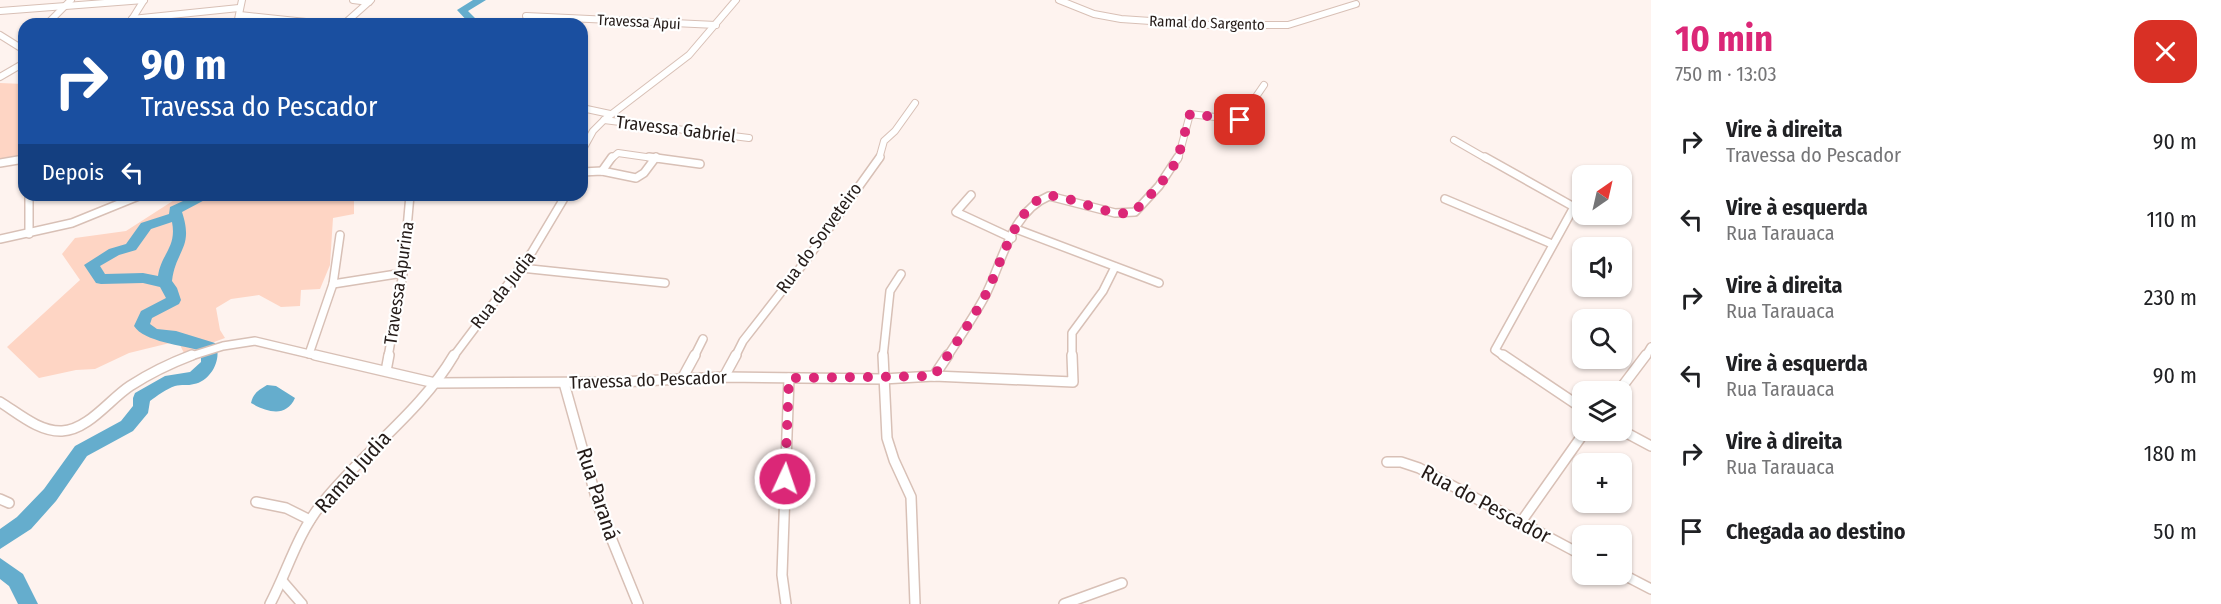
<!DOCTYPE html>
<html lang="pt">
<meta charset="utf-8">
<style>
body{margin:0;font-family:"Fira Sans Condensed",sans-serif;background:#f2f2f2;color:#202124;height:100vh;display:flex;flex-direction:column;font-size:22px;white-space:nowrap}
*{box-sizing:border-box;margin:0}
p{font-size:20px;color:#757577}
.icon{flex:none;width:33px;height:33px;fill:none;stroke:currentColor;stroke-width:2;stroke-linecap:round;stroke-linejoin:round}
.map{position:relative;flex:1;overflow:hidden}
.panel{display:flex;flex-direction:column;background:#fff;width:570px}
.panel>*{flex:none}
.guide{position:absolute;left:18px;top:18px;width:570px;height:183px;border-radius:18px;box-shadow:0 2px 4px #0004;background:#1a4fa0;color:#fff;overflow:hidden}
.needle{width:39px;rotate:34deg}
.buttons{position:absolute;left:1572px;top:165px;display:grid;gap:12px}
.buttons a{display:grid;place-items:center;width:60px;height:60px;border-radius:12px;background:#fff;box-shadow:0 2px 4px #0004;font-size:30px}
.pin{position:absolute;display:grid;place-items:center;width:51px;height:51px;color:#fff;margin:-26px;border-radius:12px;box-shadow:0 3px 9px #0006}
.me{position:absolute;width:66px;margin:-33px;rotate:3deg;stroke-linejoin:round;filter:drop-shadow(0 0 4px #0008)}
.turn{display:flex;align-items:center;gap:21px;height:126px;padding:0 24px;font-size:27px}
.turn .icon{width:78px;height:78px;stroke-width:2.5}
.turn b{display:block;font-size:42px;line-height:51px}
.then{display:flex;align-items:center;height:57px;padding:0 24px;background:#0003;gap:12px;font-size:22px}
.round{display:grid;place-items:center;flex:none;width:63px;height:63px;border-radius:18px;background:#f2f2f2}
.headline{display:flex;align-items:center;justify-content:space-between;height:102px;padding:0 24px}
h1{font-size:36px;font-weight:700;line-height:45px;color:#db2777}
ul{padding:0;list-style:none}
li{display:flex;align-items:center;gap:18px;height:78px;padding:0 24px}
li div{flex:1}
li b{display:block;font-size:22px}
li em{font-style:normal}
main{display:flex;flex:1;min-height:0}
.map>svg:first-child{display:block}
.green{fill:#fed5c4}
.water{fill:#65adcd}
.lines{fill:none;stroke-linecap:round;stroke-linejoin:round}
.river{fill:#65adcd;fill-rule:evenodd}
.minor-far2-casing{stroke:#d8c0b6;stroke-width:8}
.minor-far1-casing{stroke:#d8c0b6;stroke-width:10}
.minor-casing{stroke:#d8c0b6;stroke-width:12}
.minor-far2{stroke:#fff;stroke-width:6}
.minor-far1{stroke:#fff;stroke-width:7}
.minor{stroke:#fff;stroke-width:9}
.route{stroke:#db2777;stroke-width:10;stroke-dasharray:0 18}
.labels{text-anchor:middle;stroke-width:4.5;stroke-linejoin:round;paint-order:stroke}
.far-street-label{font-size:15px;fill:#241b18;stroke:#fff}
.street-label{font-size:18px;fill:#241b18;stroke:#fff}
.near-street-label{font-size:21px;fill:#241b18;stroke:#fff}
</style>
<main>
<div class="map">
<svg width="1651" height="604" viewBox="0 0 1651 604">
<rect width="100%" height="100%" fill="#fef3ef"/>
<g class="green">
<polygon points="0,83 24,84 24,158 0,162"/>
<polygon points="182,195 354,195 354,214 333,218 330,265 320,289 301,290 300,306 281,307 259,295 231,299 216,308 220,330 225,338 184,353 178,341 129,353 95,369 76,370 39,378 7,347 80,280 62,254 75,238 126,231"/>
</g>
<path class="water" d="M267 385 276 386 295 398C286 418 267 412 251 403 253 393 259 390 267 385Z"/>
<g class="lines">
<g class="river">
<polygon points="473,0 486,0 468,11 481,24 470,24 457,10"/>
<path d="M196 195H214L182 212C194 248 176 249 172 281L177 288 181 300 179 304 152 318 150 324 157 329 176 331 215 343C223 358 211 381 194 384 188 386 181 384 175 386 166 389 157 396 150 401L148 413 133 431 87 456 56 501 31 529 0 549V529L17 517 44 489 75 446 121 421 133 406V398L135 393 165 376 190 372 201 362V351C183 345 144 342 134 326L141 311 166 298 160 287 143 283 101 284 96 283 84 265 109 249 126 244 141 223 169 214 170 207ZM172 222C177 247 161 254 158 276L143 273 105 274 100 266 119 255 136 250 151 229Z"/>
<polygon points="0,558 23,574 38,604 18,604 9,586 0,579"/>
</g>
<defs>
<g id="minor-far2">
<polyline points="353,0 369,2"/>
<polyline points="1059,0 1094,14 1121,19 1210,25 1288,25 1356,4"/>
<polyline points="0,11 144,0"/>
<polyline points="240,15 325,24"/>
<polyline points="526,16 716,25"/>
<polyline points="132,19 239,8"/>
<polyline points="47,24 71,0"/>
<polyline points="129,24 144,0"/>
<polyline points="237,24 242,0"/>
<polyline points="344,24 371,0"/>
<polyline points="0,35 24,50"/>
<polyline points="0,77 24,63"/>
<polyline points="582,108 610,114"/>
<polyline points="604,120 749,138"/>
<polyline points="1454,140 1487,159"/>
<polyline points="582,151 593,131 604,120 689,55 736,0"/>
<polyline points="611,159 618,153 660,159"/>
<polyline points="879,159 884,141 895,131 915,103"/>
<polyline points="1178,159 1190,114 1240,120 1264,85"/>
</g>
<g id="minor-far1">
<polyline points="649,157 700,164"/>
<polyline points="1485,157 1574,207 1495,350 1505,357"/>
<polyline points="0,163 24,159"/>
<polyline points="602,171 612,157"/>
<polyline points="582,172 602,171 636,178 644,173 656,157"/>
<polyline points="29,195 29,234"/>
<polyline points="971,195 956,212 1012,238"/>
<polyline points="1445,199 1552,244"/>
<polyline points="1016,229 1159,283"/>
<polyline points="0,239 72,223 141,195"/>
<polyline points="521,268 665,283"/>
<polyline points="333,284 403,273"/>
<polyline points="309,354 333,284 340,235"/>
<polyline points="188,357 223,346 255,341 322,357"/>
<polyline points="388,357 403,273 410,195"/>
<polyline points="453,357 532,252 566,195"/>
<polyline points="694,357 703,339"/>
<polyline points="735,357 743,341 807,259 880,157"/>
<polyline points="883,357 890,291 901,274"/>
<path d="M947 357C960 337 973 318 984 298 1002 265 1010 212 1049 196L1115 213 1135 212 1159 186 1178 157"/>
<polyline points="1072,357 1072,333 1103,291 1115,267"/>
<polyline points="1645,357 1651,347"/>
</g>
<g id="minor">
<polyline points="315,355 435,383 620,382 724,377 883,379 934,376 1073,382 1072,355"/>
<polyline points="883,355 887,438 894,460 911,497 915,604"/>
<polyline points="1503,355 1582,408"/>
<polyline points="386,371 389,355"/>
<polyline points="934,376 948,355"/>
<polyline points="683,377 695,355"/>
<polyline points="724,377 736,355"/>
<polyline points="564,383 599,508 638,604"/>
<polyline points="1618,392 1646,355"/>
<path d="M0 402C18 413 39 432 62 431 88 430 110 399 130 386 150 373 171 363 192 355"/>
<polyline points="1621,430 1651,446"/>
<polyline points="1387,462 1401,462 1419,468 1582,555"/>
<polyline points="0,499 9,503"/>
<polyline points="256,502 286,508 310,520"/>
<polyline points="1521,522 1586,430"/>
<polyline points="1622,574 1651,589"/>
<polyline points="283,582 302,604"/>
<path d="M270 604C287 572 297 535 320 506 361 453 420 413 454 355"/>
<polyline points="786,604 782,575 789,378"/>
<polyline points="1064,604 1122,583"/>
</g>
</defs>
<use href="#minor-far2" class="minor-far2-casing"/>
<use href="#minor-far1" class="minor-far1-casing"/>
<use href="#minor" class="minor-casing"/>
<use href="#minor-far2" class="minor-far2"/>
<use href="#minor-far1" class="minor-far1"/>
<use href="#minor" class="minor"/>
</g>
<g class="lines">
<path class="route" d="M785 479 789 378 934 376C953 347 975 317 990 286 1000 263 1019 205 1044 197 1064 190 1108 220 1134 212L1159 186 1177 161 1190 114 1240 120"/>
</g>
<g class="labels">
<g class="far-street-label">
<text transform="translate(639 22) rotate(3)" y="5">Travessa Apui</text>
<text transform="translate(1207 23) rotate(2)" y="5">Ramal do Sargento</text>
</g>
<g class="street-label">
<text transform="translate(676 129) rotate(7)" y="6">Travessa Gabriel</text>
<text transform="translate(819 238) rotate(-54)" y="6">Rua do Sorveteiro</text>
<text transform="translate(399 283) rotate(-82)" y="6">Travessa Apurina</text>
<text transform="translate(503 290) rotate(-52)" y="6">Rua da Judia</text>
<text transform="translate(648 380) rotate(-2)" y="6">Travessa do Pescador</text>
</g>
<g class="near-street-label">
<text transform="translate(353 472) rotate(-48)" y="7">Ramal Judia</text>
<text transform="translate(598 494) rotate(72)" y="7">Rua Paraná</text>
<text transform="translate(1486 504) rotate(28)" y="7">Rua do Pescador</text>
</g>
</g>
</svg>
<div class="buttons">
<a><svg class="needle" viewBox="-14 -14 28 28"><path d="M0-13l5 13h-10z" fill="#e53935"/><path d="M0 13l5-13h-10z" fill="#757577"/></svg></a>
<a><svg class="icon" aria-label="sound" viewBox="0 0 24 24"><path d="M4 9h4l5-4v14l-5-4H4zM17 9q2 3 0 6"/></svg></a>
<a><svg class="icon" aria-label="search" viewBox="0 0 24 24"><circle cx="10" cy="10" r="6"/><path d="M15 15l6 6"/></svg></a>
<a><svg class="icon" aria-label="layers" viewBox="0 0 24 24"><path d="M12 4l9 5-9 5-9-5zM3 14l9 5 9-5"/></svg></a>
<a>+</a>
<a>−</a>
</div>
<div class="pin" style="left:1240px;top:120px;background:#d93025"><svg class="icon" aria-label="arrive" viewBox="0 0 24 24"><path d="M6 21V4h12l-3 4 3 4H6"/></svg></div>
<svg class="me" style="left:785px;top:479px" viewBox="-20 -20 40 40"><circle r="17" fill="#db2777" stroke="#fff" stroke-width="3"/><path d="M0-11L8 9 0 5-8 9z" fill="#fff"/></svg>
<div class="guide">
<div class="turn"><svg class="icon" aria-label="right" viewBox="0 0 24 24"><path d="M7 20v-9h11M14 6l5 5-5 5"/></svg><div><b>90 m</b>Travessa do Pescador</div></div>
<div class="then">Depois<svg class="icon" aria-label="left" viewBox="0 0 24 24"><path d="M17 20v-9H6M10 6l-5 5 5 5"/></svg></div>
</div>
</div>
<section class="panel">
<div class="headline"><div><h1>10 min</h1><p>750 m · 13:03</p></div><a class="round" style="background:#d93025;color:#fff"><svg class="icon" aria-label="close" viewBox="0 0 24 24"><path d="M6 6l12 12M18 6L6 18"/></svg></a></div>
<ul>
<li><svg class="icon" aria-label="right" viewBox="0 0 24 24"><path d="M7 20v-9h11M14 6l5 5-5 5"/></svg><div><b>Vire à direita</b><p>Travessa do Pescador</p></div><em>90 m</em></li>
<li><svg class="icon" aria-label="left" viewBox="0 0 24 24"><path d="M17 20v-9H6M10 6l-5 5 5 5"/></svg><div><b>Vire à esquerda</b><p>Rua Tarauaca</p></div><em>110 m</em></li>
<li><svg class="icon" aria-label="right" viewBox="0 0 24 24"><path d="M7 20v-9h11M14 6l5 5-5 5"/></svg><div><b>Vire à direita</b><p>Rua Tarauaca</p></div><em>230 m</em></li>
<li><svg class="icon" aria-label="left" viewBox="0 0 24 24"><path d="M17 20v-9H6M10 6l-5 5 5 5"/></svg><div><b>Vire à esquerda</b><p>Rua Tarauaca</p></div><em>90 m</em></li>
<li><svg class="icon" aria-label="right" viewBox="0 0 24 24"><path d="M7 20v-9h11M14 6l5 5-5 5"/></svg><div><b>Vire à direita</b><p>Rua Tarauaca</p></div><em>180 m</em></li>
<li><svg class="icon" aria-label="arrive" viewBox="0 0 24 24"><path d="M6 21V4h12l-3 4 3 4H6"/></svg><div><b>Chegada ao destino</b></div><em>50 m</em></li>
</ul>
</section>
</main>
